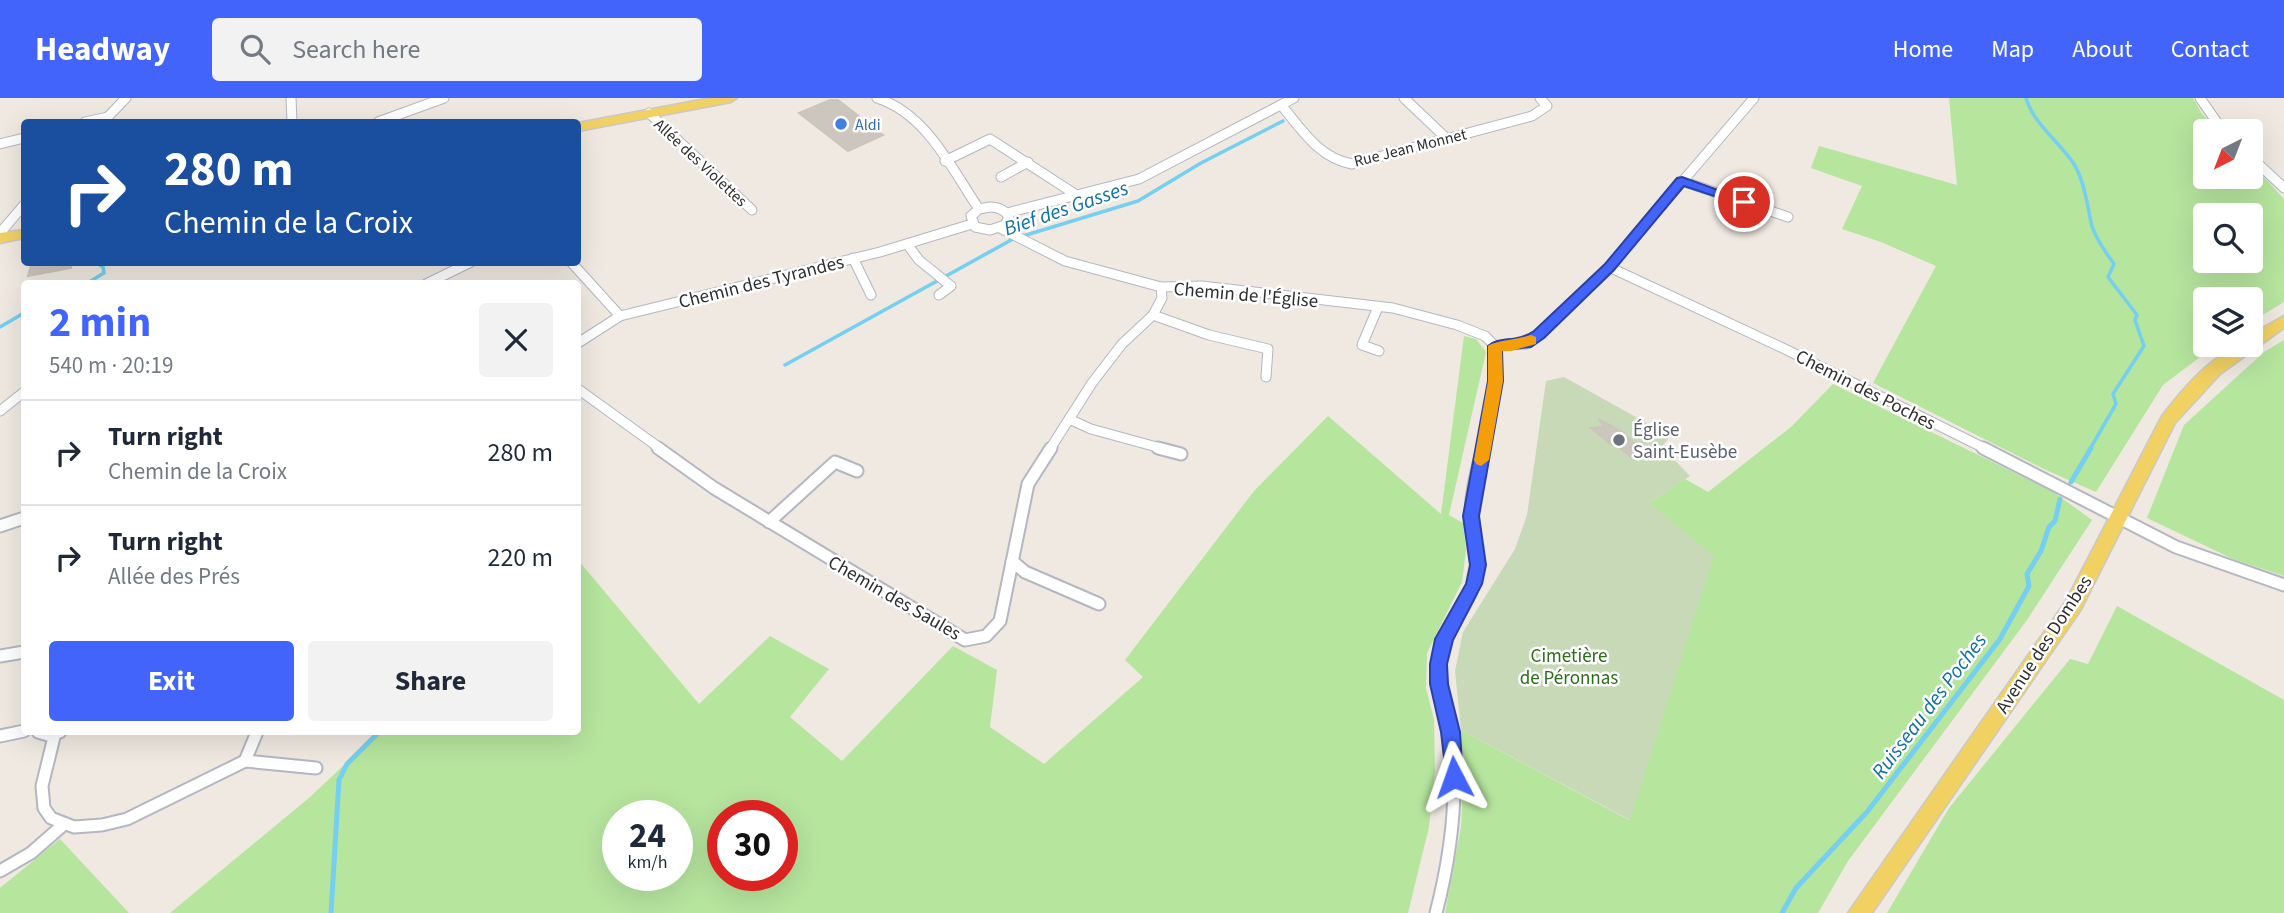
<!DOCTYPE html>
<meta charset="utf-8">
<style>
body{margin:0;font-family:"Source Sans 3",sans-serif;background:#f2f2f3;color:#1f2937;height:100vh;display:flex;flex-direction:column;font-size:26px;white-space:nowrap}
*{box-sizing:border-box;margin:0}
p{font-size:23px;color:#747a83}
.icon{flex:none;width:38px;height:38px;fill:none;stroke:currentColor;stroke-width:2;stroke-linecap:round;stroke-linejoin:round}
.map{position:relative;flex:1;overflow:hidden}
.drawer{position:absolute;left:21px;top:182px;width:560px;height:455px;display:flex;flex-direction:column;background:#fff;border-radius:7px;box-shadow:0 7px 28px #0002}
.drawer>*{flex:none}
.hud{position:absolute;left:21px;top:21px;width:560px;height:147px;border-radius:7px;box-shadow:0 7px 28px #0002;background:#1a4fa0;color:#fff;overflow:hidden}
.needle{width:46px;rotate:222deg}
.tools{position:absolute;left:2193px;top:21px;display:grid;gap:14px}
.tools a{display:grid;place-items:center;width:70px;height:70px;border-radius:7px;background:#fff;box-shadow:0 7px 28px #0002;font-size:35px}
.speed{position:absolute;left:602px;top:702px;display:flex;gap:14px;font-size:35px;font-weight:700;text-align:center}
.speed>*{display:grid;place-content:center;width:91px;height:91px;border-radius:50%;background:#fff;box-shadow:0 7px 28px #0002;line-height:1}
.speed small{font-size:18px;font-weight:400}
.speed .limit{border:10px solid #d22;background:#fff;color:#111}
.pin{position:absolute;display:grid;place-items:center;width:60px;height:60px;color:#fff;margin:-30px;border:4px solid #fff;border-radius:50%;box-shadow:0 2px 7px #0007}
.me{position:absolute;width:77px;margin:-38px;rotate:356deg;stroke-linejoin:round;filter:drop-shadow(0 0 5px #0008)}
.turn{display:flex;align-items:center;gap:24px;height:147px;padding:0 28px;font-size:32px}
.turn .icon{width:91px;height:91px;stroke-width:2.5}
.turn b{display:block;font-size:49px;line-height:60px}
.round{display:grid;place-items:center;flex:none;width:74px;height:74px;border-radius:7px;background:#f2f2f3}
.head{display:flex;align-items:center;justify-content:space-between;height:119px;padding:0 28px}
h1{font-size:42px;font-weight:700;line-height:52px;color:#4264fb}
.primary-button{display:flex;gap:14px;margin-top:auto;padding:14px 28px}
.primary-button a{flex:1;height:80px;border-radius:7px;background:#4264fb;color:#fff;font-size:28px;font-weight:700;line-height:80px;text-align:center}
.primary-button a+a{background:#f2f2f3;color:#1f2937}
ul{padding:0;list-style:none}
li{display:flex;align-items:center;gap:21px;height:105px;padding:0 28px;border-top:2px solid #e0e1e3}
li div{flex:1}
li b{display:block;font-size:26px}
li em{font-style:normal}
header{display:flex;align-items:center;gap:42px;box-sizing:border-box;height:98px;padding:0 35px;background:#4264fb;color:#fff}
header strong{font-size:33px}
nav{display:flex;gap:38px;margin-inline-start:auto;font-size:24px}
.search{width:490px;height:63px;background:#f2f2f3;display:flex;align-items:center;gap:18px;box-sizing:border-box;padding:0 24px;border-radius:7px;color:#747a83;font-size:26px}
.map>svg:first-child{display:block}
.green{fill:#b6e59e;fill-rule:evenodd}
.cemetery{fill:#c8d9b8}
.lines{fill:none;stroke-linecap:round;stroke-linejoin:round}
.stream-far1{stroke:#75cff0;stroke-width:3.5}
.stream{stroke:#75cff0;stroke-width:5}
.building{fill:#cbc7bf;stroke:#cbc5ba;stroke-width:2}
.street-far1-casing{stroke:#b4b7c1;stroke-width:11}
.street-casing{stroke:#b4b7c1;stroke-width:15}
.primary-casing{stroke:#c9c9c9;stroke-width:3}
.street-far1{stroke:#fff;stroke-width:9}
.street{stroke:#fff;stroke-width:11}
.primary{fill:#f2d163;fill-rule:evenodd}
.route{fill:#4264fb;stroke:#2b41a3;stroke-width:2}
.slow{fill:#f59e0b}
.shop-dot{fill:#3f7fe0;stroke:#fff;stroke-width:2.5}
.worship-dot{fill:#6b7280;stroke:#fff;stroke-width:2.5}
.labels{text-anchor:middle;stroke-width:5;stroke-linejoin:round;paint-order:stroke}
.far-shop-label{font-size:16px;fill:#366cbe;stroke:#fff;text-anchor:start}
.far-street-label{font-size:16px;fill:#2e2e2e;stroke:#fff}
.street-label{font-size:19px;fill:#2e2e2e;stroke:#fff}
.worship-label{font-size:19px;fill:#5b616d;stroke:#fff;text-anchor:start}
.park-label{font-size:19px;fill:#2c6e1b;stroke:#fff}
.water-label{font-size:21px;font-style:italic;fill:#0d6fa3;stroke:#fff}
</style>
<header>
<strong>Headway</strong>
<div class="search"><svg class="icon" aria-label="search" viewBox="0 0 24 24"><circle cx="10" cy="10" r="6"/><path d="M15 15l6 6"/></svg>Search here</div>
<nav><a>Home</a><a>Map</a><a>About</a><a>Contact</a></nav>
</header>
<div class="map">
<svg width="2284" height="815" viewBox="0 0 2284 815">
<rect width="100%" height="100%" fill="#efe9e1"/>
<g class="green">
<path d="M1949 0H2193L2202 16 2219 33H2205V79H2250L2251 65 2284 101V204L2251 224 2250 201H2205V247H2216L2163 287 2096 394 2046 372 1873 285 1936 168 1881 144 1842 131 1862 88 1811 70 1819 48 1957 87ZM2205 117H2250V163H2205Z"/>
<path d="M1464 238 1476 241 1486 254 1449 417 1463 425 1466 452 1462 484 1427 555 1426 590 1434 622 1435 674 1429 729 1408 815H170L310 699 379 634H578V462L699 606 770 538 829 571 790 619 842 663 953 548 997 572 990 629 1044 666 1143 579 1125 562 1254 393 1328 318 1441 416ZM618 718H677V777H618ZM723 718H782V777H723Z"/>
<polygon points="2284,242 2284,478 2233,461 2147,420 2184,327 2264,254"/>
<polygon points="1833,286 2052,393 2092,422 2027,522 1848,763 1818,815 1445,815 1461,729 1464,673 1461,632 1629,722 1649,405 1685,381 1708,394 1791,329"/>
<polygon points="2117,508 2284,602 2284,815 1887,815 1949,710 2070,561 2088,566"/>
<polygon points="60,741 129,815 0,815 0,790"/>
</g>
<polygon class="cemetery" points="1564,279 1670,338 1662,349 1690,378 1649,405 1714,458 1630,722 1461,632 1455,573 1463,534 1515,451 1527,417 1546,283"/>
<g class="lines">
<g class="stream-far1">
<path d="M2026 0C2034 27 2059 43 2074 66 2084 83 2087 105 2091 124 2093 137 2106 155 2114 166L2108 179 2137 217 2135 222 2144 248 2113 296 2116 306 2090 351"/>
<polyline points="86,186 104,175 103,169 96,164"/>
<polyline points="0,229 24,215"/>
<polyline points="785,267 1013,141 1138,103 1201,65 1283,23"/>
</g>
<g class="stream">
<polyline points="2071,384 2091,350"/>
<polyline points="331,815 339,682 347,666 379,634"/>
<polyline points="1782,815 1796,790 1867,714 2000,541 2029,488 2027,476 2041,453 2049,429 2055,423 2060,401"/>
</g>
</g>
<g class="building">
<polygon points="830,2 838,2 883,37 848,53 799,15"/>
<polygon points="32,164 71,164 71,170 28,178"/>
<polygon points="1599,321 1624,335 1623,336 1643,352 1631,359 1614,345 1612,347 1591,330 1604,329"/>
</g>
<g class="lines">
<defs>
<g id="street-far1">
<polyline points="291,0 292,24"/>
<path d="M877 0C927 16 951 70 979 111"/>
<polyline points="1404,0 1446,40"/>
<polyline points="2200,0 2223,33"/>
<path d="M1282 8C1302 32 1319 60 1352 66L1532 18 1547 8 1540 0"/>
<polyline points="649,15 752,112"/>
<polyline points="85,24 108,19"/>
<polyline points="103,24 126,0"/>
<polyline points="378,24 444,0"/>
<polyline points="0,46 24,40"/>
<polyline points="2250,58 2284,90"/>
<polyline points="945,63 990,41 1078,98"/>
<polyline points="1001,79 1028,64"/>
<polyline points="1682,83 1788,119"/>
<path d="M990 109C998 109 1005 112 1009 119L1005 127 990 132 975 129 971 118 979 111Z"/>
<polyline points="1007,115 1139,81 1294,0"/>
<polyline points="1000,130 1065,163 1161,189 1202,188 1393,210 1457,227 1485,238 1495,248"/>
<polyline points="0,135 24,107"/>
<polyline points="907,146 919,162 951,188 939,197"/>
<polyline points="853,160 871,197"/>
<polyline points="571,164 620,218 880,154 972,126"/>
<polyline points="1609,169 1787,252 1986,351"/>
<polyline points="426,186 471,164"/>
<polyline points="1378,209 1362,247 1379,253"/>
<polyline points="1153,217 1209,237 1268,251 1266,279"/>
<polyline points="578,245 620,218"/>
<polyline points="578,291 661,351"/>
<polyline points="0,313 24,294"/>
<polyline points="1069,321 1091,331 1164,351"/>
<polyline points="1050,351 1092,285 1122,246 1153,217 1162,200 1161,189"/>
<polyline points="1483,351 1495,290 1495,248 1526,246 1539,237 1609,169 1754,0"/>
</g>
<g id="street">
<polyline points="658,350 714,390 965,542 986,538 1000,523 1028,386 1051,350"/>
<polyline points="1158,350 1181,356"/>
<polyline points="1983,350 2176,449 2284,487"/>
<polyline points="769,424 835,364 857,373"/>
<polyline points="0,428 24,420"/>
<polyline points="1012,463 1025,474 1099,506"/>
<polyline points="0,558 24,554"/>
<polyline points="38,634 48,637 60,634"/>
<polyline points="55,635 42,688 44,710 51,720 74,729 102,727 127,721 245,663 316,670"/>
<polyline points="0,638 24,633"/>
<polyline points="245,663 257,634"/>
<polyline points="0,773 31,755 63,727"/>
<path d="M1436 815C1451 757 1459 696 1451 636 1448 613 1437 591 1438 568 1440 533 1471 509 1476 476 1479 458 1472 440 1471 423 1470 398 1477 373 1483 350"/>
</g>
<g id="primary">
<polygon points="711,0 737,0 731,4 578,33 578,25"/>
<polygon points="24,132 24,140 0,145 0,135"/>
<path d="M2284 218V230L2220 276 2175 325 2080 513 1872 815H1848L2066 503 2162 318C2181 293 2219 247 2250 247V237Z"/>
</g>
</defs>
<use href="#street-far1" class="street-far1-casing"/>
<use href="#street" class="street-casing"/>
<use href="#primary" class="primary-casing"/>
<use href="#street-far1" class="street-far1"/>
<use href="#street" class="street"/>
<use href="#primary" class="primary"/>
</g>
<path class="route" d="M1682 79 1751 104 1744 108 1684 88 1614 172 1544 240 1531 249 1502 252 1503 283 1479 418 1486 467 1482 486 1453 542 1447 566 1448 586 1460 634 1463 679 1460 685 1454 688 1447 685 1441 634 1430 586V566L1435 541 1466 486 1470 467 1463 418 1488 283V248C1498 238 1517 245 1534 233L1605 166 1677 80Z"/>
<path class="slow" d="M1531 237 1536 239V246L1511 253H1502L1503 283 1489 362 1481 368 1476 366 1474 362 1488 283V248C1494 243 1520 241 1531 237Z"/>
<circle class="shop-dot" cx="841" cy="26" r="7"/>
<circle class="worship-dot" cx="1619" cy="342" r="7"/>
<g class="labels">
<g class="far-shop-label">
<text x="855" y="32">Aldi</text>
</g>
<g class="far-street-label">
<text transform="translate(1410 49) rotate(-14)" y="6">Rue Jean Monnet</text>
<text transform="translate(701 64) rotate(43)" y="6">Allée des Violettes</text>
</g>
<g class="street-label">
<text transform="translate(761 183) rotate(-14)" y="7">Chemin des Tyrandes</text>
<text transform="translate(1246 196) rotate(5)" y="7">Chemin de l'Église</text>
<text transform="translate(1866 291) rotate(27)" y="7">Chemin des Poches</text>
<text transform="translate(895 499) rotate(30)" y="7">Chemin des Saules</text>
<text transform="translate(2043 546) rotate(-57)" y="7">Avenue des Dombes</text>
</g>
<g class="worship-label">
<text x="1633" y="338">Église<tspan x="1633" dy="22">Saint-Eusèbe</tspan></text>
</g>
<g class="park-label">
<text x="1569" y="564">Cimetière<tspan x="1569" dy="22">de Péronnas</tspan></text>
</g>
<g class="water-label">
<text transform="translate(1066 110) rotate(-19)" y="7">Bief des Gasses</text>
<text transform="translate(1929 608) rotate(-53)" y="7">Ruisseau des Poches</text>
</g>
</g>
</svg>
<div class="tools">
<a><svg class="needle" viewBox="-14 -14 28 28"><path d="M0-13l5 13h-10z" fill="#e53935"/><path d="M0 13l5-13h-10z" fill="#747a83"/></svg></a>
<a><svg class="icon" aria-label="search" viewBox="0 0 24 24"><circle cx="10" cy="10" r="6"/><path d="M15 15l6 6"/></svg></a>
<a><svg class="icon" aria-label="layers" viewBox="0 0 24 24"><path d="M12 4l9 5-9 5-9-5zM3 14l9 5 9-5"/></svg></a>
</div>
<div class="speed"><div>24<small>km/h</small></div><div class="limit">30</div></div>
<div class="pin" style="left:1744px;top:104px;background:#d93025"><svg class="icon" aria-label="arrive" viewBox="0 0 24 24"><path d="M6 21V4h12l-3 4 3 4H6"/></svg></div>
<svg class="me" style="left:1454px;top:679px" viewBox="-20 -20 40 40"><path d="M0-17L14 15 0 8-14 15z" fill="#4264fb" stroke="#fff" stroke-width="4"/></svg>
<div class="hud">
<div class="turn"><svg class="icon" aria-label="right" viewBox="0 0 24 24"><path d="M7 20v-9h11M14 6l5 5-5 5"/></svg><div><b>280 m</b>Chemin de la Croix</div></div>
</div>
<section class="drawer">
<div class="head"><div><h1>2 min</h1><p>540 m · 20:19</p></div><a class="round"><svg class="icon" aria-label="close" viewBox="0 0 24 24"><path d="M6 6l12 12M18 6L6 18"/></svg></a></div>
<ul>
<li><svg class="icon" aria-label="right" viewBox="0 0 24 24"><path d="M7 20v-9h11M14 6l5 5-5 5"/></svg><div><b>Turn right</b><p>Chemin de la Croix</p></div><em>280 m</em></li>
<li><svg class="icon" aria-label="right" viewBox="0 0 24 24"><path d="M7 20v-9h11M14 6l5 5-5 5"/></svg><div><b>Turn right</b><p>Allée des Prés</p></div><em>220 m</em></li>
</ul>
<div class="primary-button"><a>Exit</a><a>Share</a></div>
</section>
</div>
